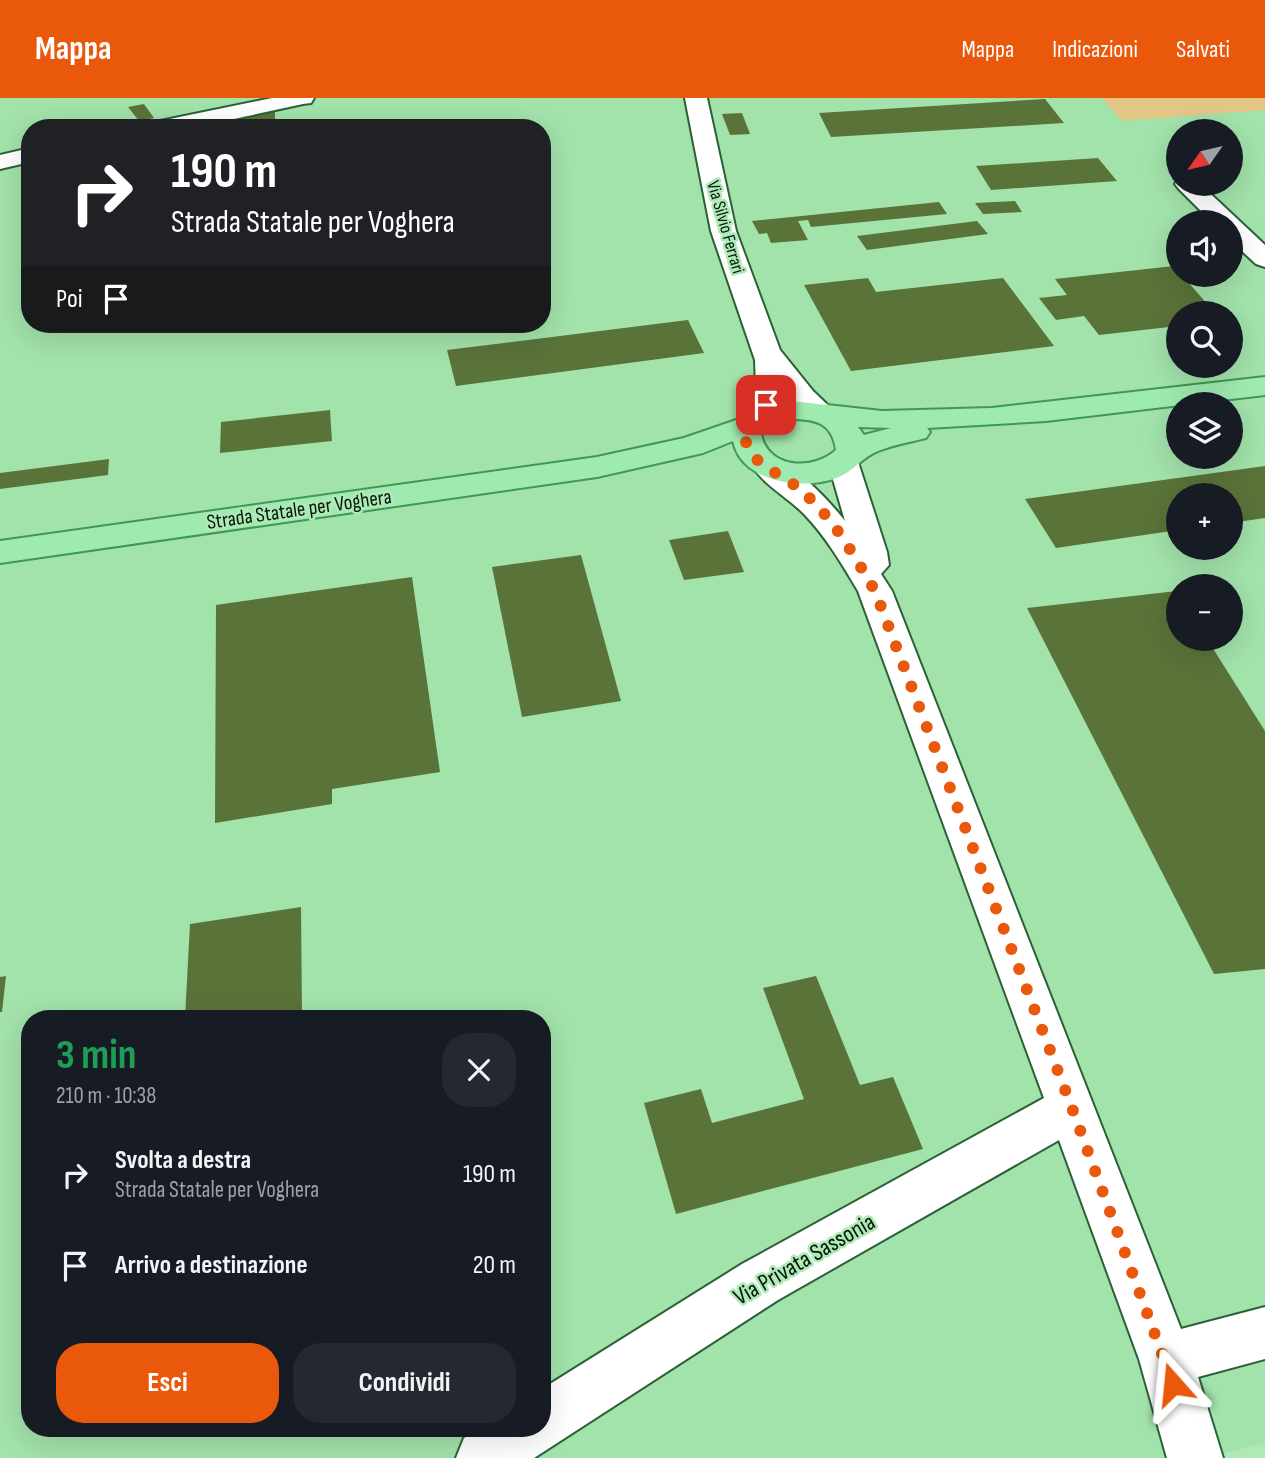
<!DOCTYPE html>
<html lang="it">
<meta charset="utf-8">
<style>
body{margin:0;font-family:"Sofia Sans Condensed",sans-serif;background:#242831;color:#f1f3f6;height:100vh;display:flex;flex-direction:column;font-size:26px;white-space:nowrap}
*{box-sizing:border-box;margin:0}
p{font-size:23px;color:#9ea1a6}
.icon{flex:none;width:38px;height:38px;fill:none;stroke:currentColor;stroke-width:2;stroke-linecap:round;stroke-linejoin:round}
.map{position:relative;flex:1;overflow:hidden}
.side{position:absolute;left:21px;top:912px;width:530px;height:427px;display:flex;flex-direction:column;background:#171b24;border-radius:28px;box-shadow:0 7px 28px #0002}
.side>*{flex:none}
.banner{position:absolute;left:21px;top:21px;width:530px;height:214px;border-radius:28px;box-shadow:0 7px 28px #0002;background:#202124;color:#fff;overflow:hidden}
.needle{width:46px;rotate:236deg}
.fabs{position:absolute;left:1166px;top:21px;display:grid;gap:14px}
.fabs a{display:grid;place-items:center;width:77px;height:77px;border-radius:50%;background:#171b24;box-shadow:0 7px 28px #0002;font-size:35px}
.pin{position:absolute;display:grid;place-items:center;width:60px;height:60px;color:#fff;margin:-30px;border-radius:14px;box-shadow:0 4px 10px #0006}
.me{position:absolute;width:77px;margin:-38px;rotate:342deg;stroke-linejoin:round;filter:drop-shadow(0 0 5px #0008)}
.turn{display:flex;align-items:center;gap:24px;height:147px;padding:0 35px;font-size:32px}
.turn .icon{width:91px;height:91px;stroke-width:2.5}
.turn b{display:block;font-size:49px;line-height:60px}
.then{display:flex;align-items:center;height:66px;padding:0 35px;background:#0003;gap:14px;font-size:26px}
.round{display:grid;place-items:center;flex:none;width:74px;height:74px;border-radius:28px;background:#242831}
.head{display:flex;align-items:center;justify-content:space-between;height:119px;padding:0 35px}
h1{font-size:42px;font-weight:700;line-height:52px;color:#1e9e55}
.cta{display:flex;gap:14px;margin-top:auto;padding:14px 35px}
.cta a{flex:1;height:80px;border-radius:28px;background:#ea580c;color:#fff;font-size:28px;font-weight:700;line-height:80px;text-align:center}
.cta a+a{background:#242831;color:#f1f3f6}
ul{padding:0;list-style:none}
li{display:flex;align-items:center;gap:21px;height:91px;padding:0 35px}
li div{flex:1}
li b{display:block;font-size:26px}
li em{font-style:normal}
header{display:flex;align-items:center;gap:42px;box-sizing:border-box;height:98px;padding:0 35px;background:#ea580c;color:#fff}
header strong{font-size:33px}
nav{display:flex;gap:38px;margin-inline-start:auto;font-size:24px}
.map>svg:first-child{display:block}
.built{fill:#a2e2ab;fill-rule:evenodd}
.green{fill:#e2c785}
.building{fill:#5a7339}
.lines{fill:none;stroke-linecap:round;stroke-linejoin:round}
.minor-casing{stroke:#2c6137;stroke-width:4}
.major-casing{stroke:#3f9853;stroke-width:4}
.minor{fill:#fff;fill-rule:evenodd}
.major{fill:#9feab0;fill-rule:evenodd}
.route{stroke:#ea580c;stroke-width:12;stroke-dasharray:0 21.6}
.labels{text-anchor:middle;stroke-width:5;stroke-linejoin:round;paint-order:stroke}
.far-street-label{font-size:18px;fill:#041908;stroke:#b0e9b8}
.street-label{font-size:21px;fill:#041908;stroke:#b0e9b8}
.near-street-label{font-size:24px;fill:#041908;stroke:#b0e9b8}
</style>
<header>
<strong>Mappa</strong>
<nav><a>Mappa</a><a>Indicazioni</a><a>Salvati</a></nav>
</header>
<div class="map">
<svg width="1265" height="1360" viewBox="0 0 1265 1360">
<rect width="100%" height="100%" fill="#b0e9b8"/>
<path class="built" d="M0 0H1265V1345L1224 1355V1360H0ZM30 30H542V226H30ZM1178 33H1230V86H1178ZM1178 124H1230V177H1178ZM1178 215H1230V268H1178ZM1178 306H1230V359H1178ZM1178 397H1230V450H1178ZM1178 488H1230V541H1178ZM30 920H542V1330H30Z"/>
<polygon class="green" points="1101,0 1265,0 1265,12 1123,23"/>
<g class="building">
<polygon points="1045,1 1064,25 831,39 819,15"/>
<polygon points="144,6 154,20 139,23 128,9"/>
<polygon points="275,11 275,30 241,30 242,17"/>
<polygon points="742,15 750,36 730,37 722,16"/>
<polygon points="1098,60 1117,83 991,92 976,68"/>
<polygon points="1015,103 1022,114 983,116 975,105"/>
<polygon points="939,104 947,116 811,129 808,122 798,123 808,142 771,145 767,135 759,136 752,123"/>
<polygon points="977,123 988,136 867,152 857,138"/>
<polygon points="1174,168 1178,177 1182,177 1215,215 1178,215 1178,228 1099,237 1084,218 1056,222 1039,200 1067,197 1055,181"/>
<polygon points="868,180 876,194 1003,180 1054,248 851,273 804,187"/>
<polygon points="688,222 704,255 456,288 447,252"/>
<polygon points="330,312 332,343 220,355 221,324"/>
<polygon points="109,361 108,377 0,391 0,375"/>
<polygon points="1265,368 1265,420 1230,425 1230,397 1178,397 1178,432 1056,450 1025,401"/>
<polygon points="728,433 744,474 684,482 669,442"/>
<polygon points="581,457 621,603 522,619 492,469"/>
<polygon points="412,479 440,674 332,691 332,706 215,725 216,507"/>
<polygon points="1177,493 1178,541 1207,541 1265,633 1265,871 1214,876 1027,510"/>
<polygon points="301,809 302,920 185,920 190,826"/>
<polygon points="6,878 2,914 0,914 0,879"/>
<polygon points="816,878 860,987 893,979 923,1051 676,1116 644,1005 701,991 712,1025 804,1001 763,890"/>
</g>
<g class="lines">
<defs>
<g id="minor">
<polygon points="272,0 314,0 311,5 303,6 192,30 149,30 152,25 160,23"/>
<path d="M685 0H707L736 133 780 252 813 293 837 316 832 322C810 328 797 310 784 294L766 328 756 331 746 328 741 322 756 290 755 262 711 133Z"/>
<polygon points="30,50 30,64 0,71 0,57"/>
<polygon points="1178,82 1178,86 1200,86 1265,147 1265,169 1256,166 1230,142 1230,124 1212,124 1179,91 1175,86"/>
<path d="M843 354 854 357 858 364 887 454 889 467 881 476 892 493 1181 1231 1265 1209V1261L1198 1279 1223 1360H1167L1139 1261 1059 1042 778 1202 534 1360H456L464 1340 481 1330H542V1291L742 1166 1044 1000 858 493C842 466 826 439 805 417 789 400 765 388 753 369L757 362C761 361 764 359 768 359 790 360 832 406 845 423L828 364 832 357Z"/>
</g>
<path id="major" d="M1265 279V297L1046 323 927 330 930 334 926 340C910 344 893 347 878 353 864 358 856 370 843 377 810 394 742 387 733 343L703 355 597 379 0 465V443L597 359 684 340 745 319 762 309 790 303 882 313 992 310ZM790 321C815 321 832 324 836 352 813 373 768 371 761 336L767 329ZM858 329 891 330 864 337Z"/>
</defs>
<use href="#minor" class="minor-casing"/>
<use href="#major" class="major-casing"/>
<use href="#minor" class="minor"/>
<use href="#major" class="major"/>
</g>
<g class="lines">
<path class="route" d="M766 307C759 318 744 331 746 344 750 365 783 377 798 390 832 417 853 456 875 493L1072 1010 1173 1286"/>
</g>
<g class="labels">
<g class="far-street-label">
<text transform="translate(726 129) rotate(74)" y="6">Via Silvio Ferrari</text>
</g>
<g class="street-label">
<text transform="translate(299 411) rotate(-8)" y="7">Strada Statale per Voghera</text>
</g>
<g class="near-street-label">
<text transform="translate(804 1161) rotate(-30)" y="8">Via Privata Sassonia</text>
</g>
</g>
</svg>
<div class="fabs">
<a><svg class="needle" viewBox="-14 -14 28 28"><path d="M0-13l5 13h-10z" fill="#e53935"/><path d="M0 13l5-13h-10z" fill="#9ea1a6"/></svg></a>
<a><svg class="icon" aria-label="sound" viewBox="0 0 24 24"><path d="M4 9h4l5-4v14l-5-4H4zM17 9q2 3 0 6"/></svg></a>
<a><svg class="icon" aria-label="search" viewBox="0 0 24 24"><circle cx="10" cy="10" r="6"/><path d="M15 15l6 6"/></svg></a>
<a><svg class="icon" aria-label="layers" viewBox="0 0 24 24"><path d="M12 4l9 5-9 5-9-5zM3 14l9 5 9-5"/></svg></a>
<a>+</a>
<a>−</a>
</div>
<div class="pin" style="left:766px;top:307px;background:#d93025"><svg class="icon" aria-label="arrive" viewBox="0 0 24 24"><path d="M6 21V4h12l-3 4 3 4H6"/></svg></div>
<svg class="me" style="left:1173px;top:1286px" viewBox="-20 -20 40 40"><path d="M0-17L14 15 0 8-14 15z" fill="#ea580c" stroke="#fff" stroke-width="4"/></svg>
<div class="banner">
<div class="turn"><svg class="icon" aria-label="right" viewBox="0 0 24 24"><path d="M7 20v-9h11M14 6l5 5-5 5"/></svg><div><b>190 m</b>Strada Statale per Voghera</div></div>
<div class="then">Poi<svg class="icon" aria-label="arrive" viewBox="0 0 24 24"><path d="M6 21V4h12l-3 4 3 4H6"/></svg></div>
</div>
<section class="side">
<div class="head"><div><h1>3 min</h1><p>210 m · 10:38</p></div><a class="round"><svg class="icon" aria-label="close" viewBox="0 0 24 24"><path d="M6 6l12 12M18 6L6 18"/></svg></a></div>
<ul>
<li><svg class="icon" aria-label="right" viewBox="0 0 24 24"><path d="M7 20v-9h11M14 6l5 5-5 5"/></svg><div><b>Svolta a destra</b><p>Strada Statale per Voghera</p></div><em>190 m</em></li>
<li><svg class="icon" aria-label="arrive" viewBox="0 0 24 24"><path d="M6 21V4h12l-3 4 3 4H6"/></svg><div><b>Arrivo a destinazione</b></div><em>20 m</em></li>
</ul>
<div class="cta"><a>Esci</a><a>Condividi</a></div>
</section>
</div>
